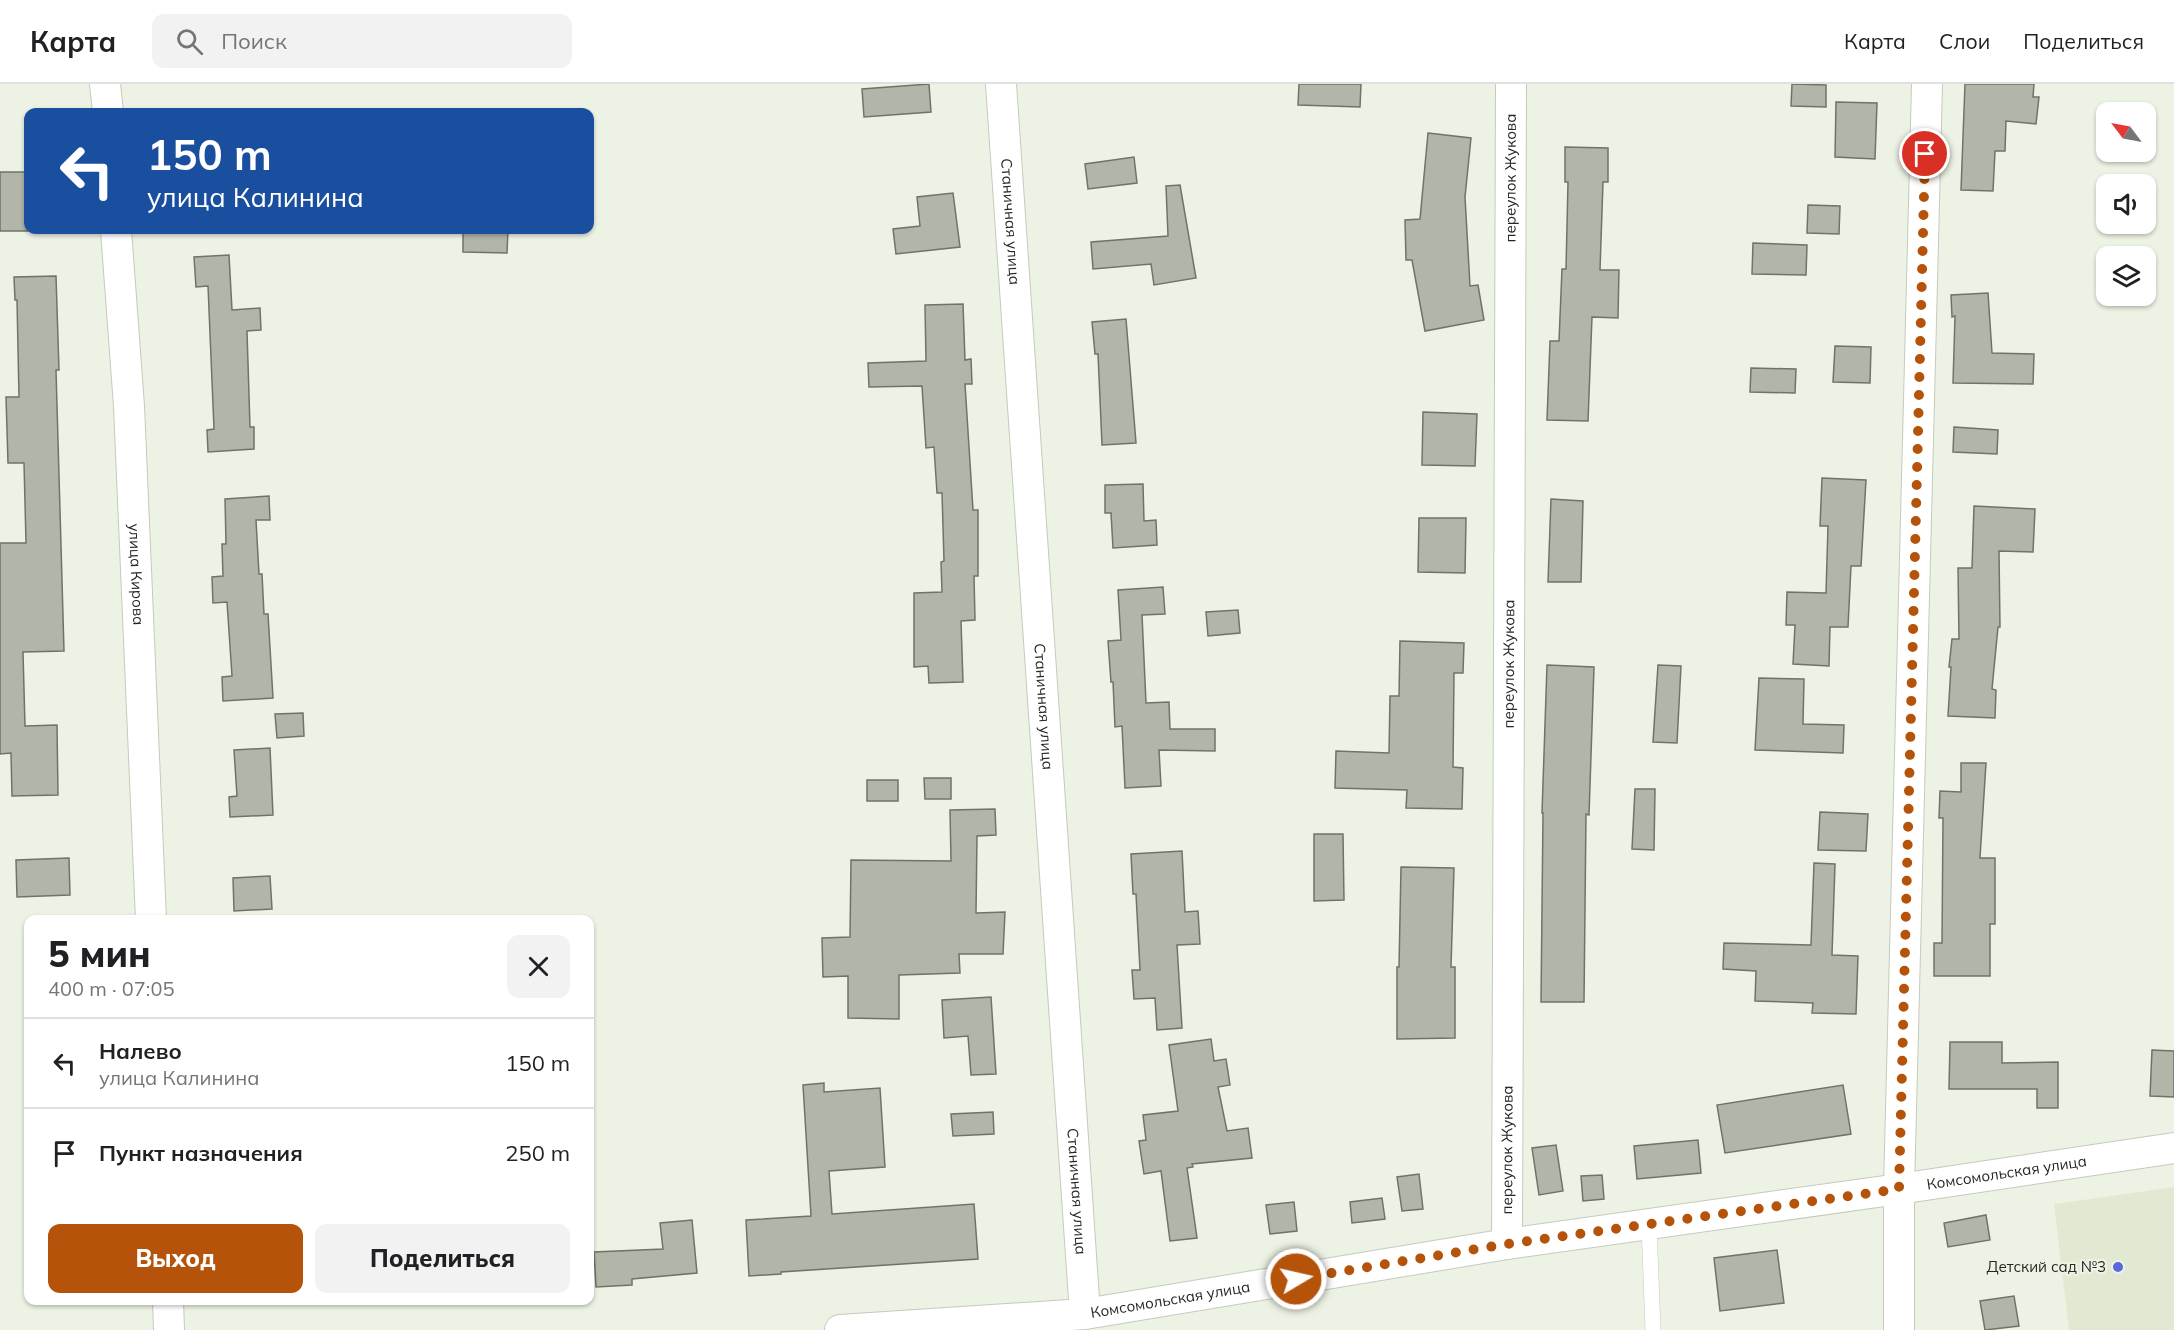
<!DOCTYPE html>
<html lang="ru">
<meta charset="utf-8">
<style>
body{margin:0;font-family:Mulish,sans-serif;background:#f2f2f2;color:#202124;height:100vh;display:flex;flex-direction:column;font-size:22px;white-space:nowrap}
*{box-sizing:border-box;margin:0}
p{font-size:20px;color:#757577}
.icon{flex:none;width:33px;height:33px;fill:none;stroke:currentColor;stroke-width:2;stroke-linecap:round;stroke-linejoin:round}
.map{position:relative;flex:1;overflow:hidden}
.side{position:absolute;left:24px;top:831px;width:570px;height:390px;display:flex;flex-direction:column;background:#fff;border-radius:12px;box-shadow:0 2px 4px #0004}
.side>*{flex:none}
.guide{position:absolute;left:24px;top:24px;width:570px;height:126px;border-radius:12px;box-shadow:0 2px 4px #0004;background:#1a4fa0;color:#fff;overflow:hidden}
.needle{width:39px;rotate:302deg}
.fabs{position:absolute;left:2096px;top:18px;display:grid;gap:12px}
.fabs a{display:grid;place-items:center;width:60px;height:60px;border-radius:12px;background:#fff;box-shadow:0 2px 4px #0004;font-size:30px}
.pin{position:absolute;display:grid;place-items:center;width:51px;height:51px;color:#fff;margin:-26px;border:3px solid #fff;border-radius:50%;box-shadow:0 2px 6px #0007}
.me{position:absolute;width:66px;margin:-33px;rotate:81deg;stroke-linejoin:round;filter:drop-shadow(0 0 4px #0008)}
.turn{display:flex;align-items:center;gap:21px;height:126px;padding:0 24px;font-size:27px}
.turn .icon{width:78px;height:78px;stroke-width:2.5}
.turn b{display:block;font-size:42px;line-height:51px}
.round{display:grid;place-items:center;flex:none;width:63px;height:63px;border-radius:12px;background:#f2f2f2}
.summary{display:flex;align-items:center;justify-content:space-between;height:102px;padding:0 24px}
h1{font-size:36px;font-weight:800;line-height:45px}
.action{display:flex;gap:12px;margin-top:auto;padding:12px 24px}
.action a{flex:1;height:69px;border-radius:12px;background:#b45309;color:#fff;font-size:24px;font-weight:800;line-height:69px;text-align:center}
.action a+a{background:#f2f2f2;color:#202124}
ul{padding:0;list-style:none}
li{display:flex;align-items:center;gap:18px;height:90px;padding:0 24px;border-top:2px solid #e0e0e0}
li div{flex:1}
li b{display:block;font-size:22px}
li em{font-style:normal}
header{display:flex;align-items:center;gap:36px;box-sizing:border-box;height:84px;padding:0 30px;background:#fff;border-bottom:2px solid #e0e0e0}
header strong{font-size:28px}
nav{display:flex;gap:33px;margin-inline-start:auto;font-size:21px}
.search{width:420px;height:54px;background:#f2f2f2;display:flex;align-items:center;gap:15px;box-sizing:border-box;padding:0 21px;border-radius:12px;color:#757577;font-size:22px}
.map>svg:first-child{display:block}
.built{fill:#e1e9d3}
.building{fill:#b1b6a8;stroke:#707467;stroke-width:1.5}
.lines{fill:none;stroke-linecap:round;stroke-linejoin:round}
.lane-casing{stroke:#c5cabc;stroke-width:16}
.street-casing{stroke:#c5cabc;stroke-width:32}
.lane{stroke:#fff;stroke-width:15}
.street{stroke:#fff;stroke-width:30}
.route{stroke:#b45309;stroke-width:10;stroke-dasharray:0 18}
.poi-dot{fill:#5869df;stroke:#edf3e4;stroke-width:2}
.labels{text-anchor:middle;stroke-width:4.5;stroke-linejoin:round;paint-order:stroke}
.street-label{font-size:15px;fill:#252722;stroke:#edf3e4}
.poi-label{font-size:15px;fill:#252722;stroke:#edf3e4;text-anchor:end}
</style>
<header>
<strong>Карта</strong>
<div class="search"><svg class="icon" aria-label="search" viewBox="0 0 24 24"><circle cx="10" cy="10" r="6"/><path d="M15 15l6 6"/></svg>Поиск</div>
<nav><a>Карта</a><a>Слои</a><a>Поделиться</a></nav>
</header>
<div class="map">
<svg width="2174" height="1246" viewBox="0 0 2174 1246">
<rect width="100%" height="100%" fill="#edf3e4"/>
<polygon class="built" points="2174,1103 2174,1246 2069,1246 2054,1120"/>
<g class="building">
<polygon points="929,0 931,28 864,33 862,5"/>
<polygon points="1299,0 1361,0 1360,23 1298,21"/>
<polygon points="1792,0 1826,1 1826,23 1791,22"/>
<polygon points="1965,0 2034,0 2033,13 2039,13 2036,40 2006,37 2005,67 1995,67 1993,107 1961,106"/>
<polygon points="1836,18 1877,19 1875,75 1835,73"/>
<polygon points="1428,49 1471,54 1465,113 1470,202 1478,201 1484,236 1425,247 1412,176 1406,176 1405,136 1420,135"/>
<polygon points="1565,63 1608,64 1608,98 1603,98 1600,186 1619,186 1618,234 1592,233 1588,337 1547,336 1550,257 1559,257 1562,185 1566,185 1568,98 1565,98"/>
<polygon points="1134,73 1137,99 1088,105 1085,80"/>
<rect x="0" y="88" width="28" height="59"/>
<polygon points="1180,101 1196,194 1154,201 1151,180 1093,185 1091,158 1168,152 1166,102"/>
<polygon points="953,109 960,163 896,170 893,145 920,142 917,113"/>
<polygon points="1808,121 1840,122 1839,150 1807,149"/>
<polygon points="463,146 508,146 507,169 463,168"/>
<polygon points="1753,159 1807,161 1806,191 1752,190"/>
<polygon points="229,171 232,226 260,224 261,246 247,247 250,343 254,343 254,365 208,368 207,346 214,345 208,202 196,203 194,173"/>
<polygon points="56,192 59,286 56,286 64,567 23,568 25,642 57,641 58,711 12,712 11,669 0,670 0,459 26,459 24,379 8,379 6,313 19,313 17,216 15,216 14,193"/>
<polygon points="1988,209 1992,269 2034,270 2033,300 1953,299 1955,232 1952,233 1951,211"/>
<polygon points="963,220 965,276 971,275 972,300 965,300 973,426 978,426 978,492 974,492 975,536 961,537 963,598 929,599 928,582 914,583 914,509 942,508 941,478 944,477 942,409 937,409 934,363 926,364 922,302 869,303 868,279 926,277 925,221"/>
<polygon points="1126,235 1136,359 1102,361 1098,270 1095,270 1092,238"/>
<polygon points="1835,262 1871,263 1870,299 1833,298"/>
<polygon points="1751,284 1796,285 1795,309 1750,308"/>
<polygon points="1423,328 1477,330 1475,382 1422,381"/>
<polygon points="1954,343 1998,346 1997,370 1953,368"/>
<polygon points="1822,394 1866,396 1861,482 1851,482 1848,543 1830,543 1829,582 1793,580 1795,541 1786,541 1787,508 1826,509 1828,442 1820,442"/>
<polygon points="1143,400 1144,437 1156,436 1157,461 1113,464 1111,429 1105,429 1105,401"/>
<polygon points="269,412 270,436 256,436 259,490 262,490 264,530 268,530 273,614 223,617 222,593 232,592 227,518 213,519 212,493 223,492 222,460 226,460 225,415"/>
<polygon points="1551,415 1583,417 1581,498 1548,498"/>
<polygon points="1974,422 2035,425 2033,468 1999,467 2000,543 1998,543 1992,605 1996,606 1995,634 1948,632 1951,583 1949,583 1952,555 1959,555 1958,484 1972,484"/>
<polygon points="1419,434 1466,434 1465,489 1418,488"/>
<polygon points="1163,503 1165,530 1142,531 1146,619 1169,618 1170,645 1215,645 1215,667 1159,666 1161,702 1125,704 1122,642 1115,643 1113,598 1111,598 1108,557 1121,556 1118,506"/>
<polygon points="1238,526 1240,549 1208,552 1206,528"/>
<polygon points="1400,557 1464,559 1463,589 1454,589 1453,683 1463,684 1462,725 1406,724 1407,706 1335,704 1336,667 1389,669 1390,612 1399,612"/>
<polygon points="1547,581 1594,583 1589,731 1586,730 1584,918 1541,918 1543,729 1542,729"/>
<polygon points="1658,581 1681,582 1677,659 1653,658"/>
<polygon points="1759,594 1804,595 1803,640 1844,641 1843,669 1755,666"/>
<polygon points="303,629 304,652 277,654 275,630"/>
<polygon points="270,664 273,731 230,733 229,713 237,712 234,666"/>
<polygon points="1961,679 1986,679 1980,774 1995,774 1995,840 1990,840 1990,892 1934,892 1934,859 1942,859 1943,734 1939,734 1940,707 1961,708"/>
<polygon points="924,694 951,694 951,715 925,715"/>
<rect x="867" y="696" width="31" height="21"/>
<polygon points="1635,705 1655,705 1654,766 1632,765"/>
<polygon points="995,725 996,751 977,752 976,829 1005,828 1003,870 959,870 960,889 899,891 899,935 848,934 848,892 823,893 822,854 850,853 851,776 951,777 950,726"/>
<polygon points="1820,728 1868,730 1866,767 1818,766"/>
<polygon points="1314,750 1343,750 1344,816 1314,817"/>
<polygon points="1182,767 1185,828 1198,827 1200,860 1177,861 1182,944 1157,946 1155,914 1134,915 1132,886 1140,886 1136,810 1133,810 1131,770"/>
<polygon points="69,774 70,811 17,813 16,776"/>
<polygon points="1814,779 1835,780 1832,871 1858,872 1856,930 1812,929 1813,919 1755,917 1756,887 1723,885 1724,859 1811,861"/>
<polygon points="1401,783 1454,784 1451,883 1455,883 1455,954 1397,955 1397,883 1399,883"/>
<polygon points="270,792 272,825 234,827 233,794"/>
<polygon points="991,913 996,990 971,991 968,952 944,954 942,916"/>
<polygon points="1211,955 1214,977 1226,975 1230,1001 1218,1003 1227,1047 1248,1044 1252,1074 1192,1080 1193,1083 1187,1084 1197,1154 1170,1157 1161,1087 1144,1090 1139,1057 1146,1056 1143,1031 1178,1027 1169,961"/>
<polygon points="1950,958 2002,958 2002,979 2058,978 2058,1024 2037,1024 2037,1005 1949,1005"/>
<polygon points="2152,966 2174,967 2174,1013 2150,1012"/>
<polygon points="824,999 824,1008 880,1004 885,1083 829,1087 832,1130 974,1120 978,1175 781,1188 781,1190 749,1192 746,1136 811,1132 803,1001"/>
<polygon points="1843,1001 1851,1050 1725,1069 1717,1021"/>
<polygon points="993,1028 994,1050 953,1052 951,1030"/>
<polygon points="1698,1056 1701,1089 1637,1095 1634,1062"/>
<polygon points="1556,1061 1563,1107 1539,1111 1532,1064"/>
<polygon points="1419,1090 1423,1125 1402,1127 1397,1093"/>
<polygon points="1602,1091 1604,1115 1583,1117 1581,1092"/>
<polygon points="1382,1114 1385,1135 1352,1139 1350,1118"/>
<polygon points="1294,1118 1297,1147 1270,1150 1266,1121"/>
<polygon points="1986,1131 1990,1156 1948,1163 1944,1139"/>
<polygon points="692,1136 697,1189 632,1195 632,1201 596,1203 594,1168 663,1165 660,1139"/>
<polygon points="1777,1166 1784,1219 1720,1227 1714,1174"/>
<polygon points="2014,1212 2019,1242 1985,1246 1980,1217"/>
</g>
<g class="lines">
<defs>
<polyline id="lane" points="1649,1140 1653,1246"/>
<g id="street">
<polyline points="105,0 108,28"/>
<path id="s1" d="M1001 0 1085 1230"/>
<path id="s2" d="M116 146 129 322 151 836"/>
<path id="s3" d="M1507 1160 1511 0"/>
<polyline points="168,1216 169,1246"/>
<path id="s4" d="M840 1246 1085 1230 1507 1160 1899 1105 2174 1064"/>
<polyline points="1899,1246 1899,1105 1927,0"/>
</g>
</defs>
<use href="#lane" class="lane-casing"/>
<use href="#street" class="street-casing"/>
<use href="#lane" class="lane"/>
<use href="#street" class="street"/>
</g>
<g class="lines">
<polyline class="route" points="1296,1195 1507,1160 1899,1105 1925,70"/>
</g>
<circle class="poi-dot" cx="2118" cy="1183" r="6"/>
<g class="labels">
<g class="street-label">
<text dy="5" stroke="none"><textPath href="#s3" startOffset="1066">переулок Жукова</textPath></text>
<text dy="5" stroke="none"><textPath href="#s1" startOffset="138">Станичная улица</textPath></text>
<text dy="5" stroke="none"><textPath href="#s2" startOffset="345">улица Кирова</textPath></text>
<text dy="5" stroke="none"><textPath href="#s3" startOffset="580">переулок Жукова</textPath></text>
<text dy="5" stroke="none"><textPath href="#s1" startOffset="624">Станичная улица</textPath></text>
<text dy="5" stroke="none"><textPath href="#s3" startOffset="94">переулок Жукова</textPath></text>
<text dy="5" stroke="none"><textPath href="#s4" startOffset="1178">Комсомольская улица</textPath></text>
<text dy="5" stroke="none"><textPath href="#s1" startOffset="1110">Станичная улица</textPath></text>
<text dy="5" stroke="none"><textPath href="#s4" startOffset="332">Комсомольская улица</textPath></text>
</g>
<g class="poi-label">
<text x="2106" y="1188">Детский сад №3</text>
</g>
</g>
</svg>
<div class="fabs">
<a><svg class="needle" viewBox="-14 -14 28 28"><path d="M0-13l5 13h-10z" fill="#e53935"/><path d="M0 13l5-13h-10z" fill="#757577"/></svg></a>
<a><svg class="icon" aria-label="sound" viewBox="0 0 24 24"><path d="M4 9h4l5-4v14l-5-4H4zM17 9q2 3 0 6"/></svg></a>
<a><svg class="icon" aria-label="layers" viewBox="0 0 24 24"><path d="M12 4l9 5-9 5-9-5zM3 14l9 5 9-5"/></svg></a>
</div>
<div class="pin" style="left:1925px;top:70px;background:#d93025"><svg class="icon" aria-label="arrive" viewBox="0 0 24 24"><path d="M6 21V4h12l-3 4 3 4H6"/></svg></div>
<svg class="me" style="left:1296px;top:1195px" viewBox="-20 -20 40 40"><circle r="17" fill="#b45309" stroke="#fff" stroke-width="3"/><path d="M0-11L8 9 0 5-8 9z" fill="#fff"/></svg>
<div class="guide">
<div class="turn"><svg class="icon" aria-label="left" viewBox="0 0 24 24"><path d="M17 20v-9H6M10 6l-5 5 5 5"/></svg><div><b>150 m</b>улица Калинина</div></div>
</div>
<section class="side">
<div class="summary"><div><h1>5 мин</h1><p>400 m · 07:05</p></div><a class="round"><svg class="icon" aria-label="close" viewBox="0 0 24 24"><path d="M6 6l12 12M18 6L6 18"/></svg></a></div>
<ul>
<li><svg class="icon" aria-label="left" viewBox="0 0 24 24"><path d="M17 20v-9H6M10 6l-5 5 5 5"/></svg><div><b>Налево</b><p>улица Калинина</p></div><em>150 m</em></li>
<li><svg class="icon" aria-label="arrive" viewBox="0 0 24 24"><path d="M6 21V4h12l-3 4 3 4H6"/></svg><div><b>Пункт назначения</b></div><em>250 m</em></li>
</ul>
<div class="action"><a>Выход</a><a>Поделиться</a></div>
</section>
</div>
